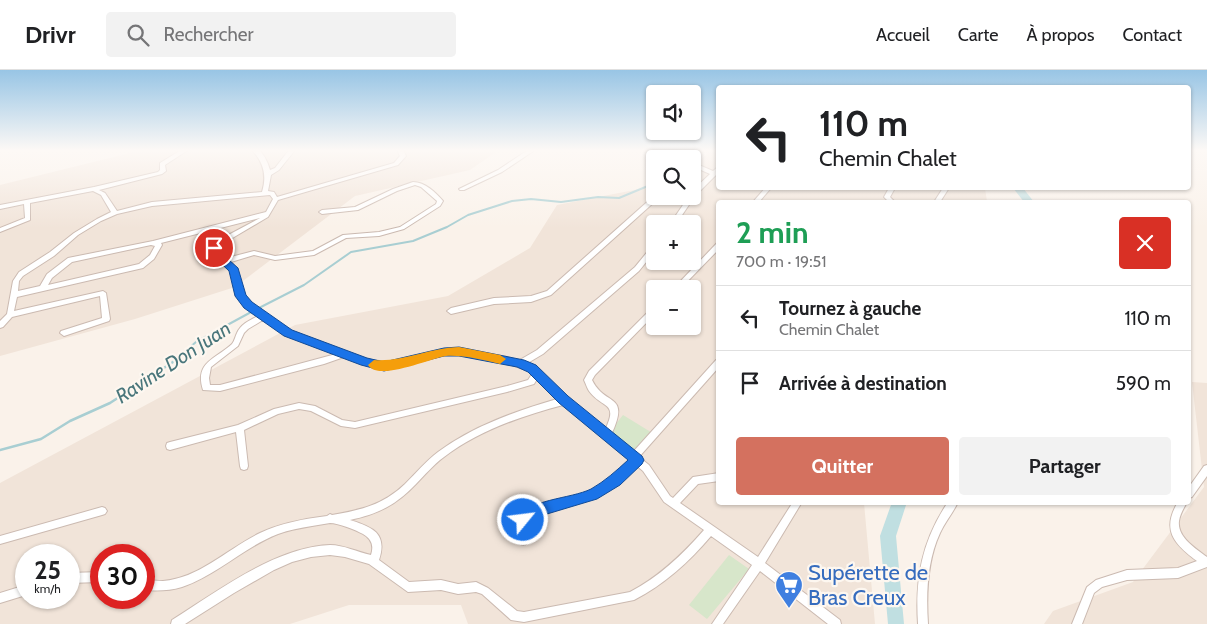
<!DOCTYPE html>
<html lang="fr">
<meta charset="utf-8">
<style>
body{margin:0;font-family:Cabin,sans-serif;background:#f2f2f2;color:#202124;height:100vh;display:flex;flex-direction:column;font-size:19px;white-space:nowrap}
*{box-sizing:border-box;margin:0}
p{font-size:16px;color:#757577}
.icon{flex:none;width:28px;height:28px;fill:none;stroke:currentColor;stroke-width:2;stroke-linecap:round;stroke-linejoin:round}
.map{position:relative;flex:1;overflow:hidden}
.panel{position:absolute;left:716px;top:130px;width:475px;height:305px;display:flex;flex-direction:column;background:#fff;border-radius:5px;box-shadow:0 1px 4px #0004}
.panel>*{flex:none}
.guide{position:absolute;left:716px;top:15px;width:475px;height:105px;border-radius:5px;box-shadow:0 1px 4px #0004;background:#fff;color:#202124;overflow:hidden}
.buttons{position:absolute;left:646px;top:15px;display:grid;gap:10px}
.buttons a{display:grid;place-items:center;width:55px;height:55px;border-radius:5px;background:#fff;box-shadow:0 1px 4px #0004;font-size:25px}
.speed{position:absolute;left:15px;top:474px;display:flex;gap:10px;font-size:25px;font-weight:700;text-align:center}
.speed>*{display:grid;place-content:center;width:65px;height:65px;border-radius:50%;background:#fff;box-shadow:0 1px 4px #0004;line-height:1}
.speed small{font-size:12px;font-weight:400}
.speed .limit{border:8px solid #d22;background:#fff;color:#111}
.pin{position:absolute;display:grid;place-items:center;width:42px;height:42px;color:#fff;margin:-21px;border:2px solid #fff;border-radius:50%;box-shadow:0 1px 5px #0007}
.me{position:absolute;width:55px;margin:-28px;rotate:61deg;stroke-linejoin:round;filter:drop-shadow(0 0 4px #0008)}
.turn{display:flex;align-items:center;gap:18px;height:105px;padding:0 20px;font-size:22px}
.turn .icon{width:65px;height:65px;stroke-width:2.5}
.turn b{display:block;font-size:35px;line-height:42px}
.round{display:grid;place-items:center;flex:none;width:52px;height:52px;border-radius:5px;background:#f2f2f2}
.head{display:flex;align-items:center;justify-content:space-between;height:85px;padding:0 20px}
h1{font-size:30px;font-weight:700;line-height:38px;color:#1e9e55}
.cta{display:flex;gap:10px;margin-top:auto;padding:10px 20px}
.cta a{flex:1;height:58px;border-radius:5px;background:#d4715f;color:#fff;font-size:20px;font-weight:700;line-height:58px;text-align:center}
.cta a+a{background:#f2f2f2;color:#202124}
ul{padding:0;list-style:none}
li{display:flex;align-items:center;gap:15px;height:65px;padding:0 20px;border-top:1px solid #e0e0e0}
li div{flex:1}
li b{display:block;font-size:19px}
li em{font-style:normal}
header{display:flex;align-items:center;gap:30px;box-sizing:border-box;height:70px;padding:0 25px;background:#fff;border-bottom:1px solid #e0e0e0}
header strong{font-size:24px}
nav{display:flex;gap:28px;margin-inline-start:auto;font-size:18px}
.search{width:350px;height:45px;background:#f2f2f2;display:flex;align-items:center;gap:12px;box-sizing:border-box;padding:0 18px;border-radius:5px;color:#757577;font-size:19px}
.map>svg:first-child{display:block}
.residential{fill:#f1e4d9;fill-rule:evenodd}
.green{fill:#d7e6ca}
.lines{fill:none;stroke-linecap:round;stroke-linejoin:round}
.stream-far1{stroke:#a8ced2;stroke-width:2}
.stream{stroke:#a8ced2;stroke-width:2.5}
.river{fill:#c0dfe1;fill-rule:evenodd}
.minor-casing{stroke:#cbbab1;stroke-width:2}
.minor{fill:#fff;fill-rule:evenodd}
.route{fill:#1a73e8;stroke:#114b97}
.slow{fill:#f59e0b}
.labels{text-anchor:middle;stroke-width:4.5;stroke-linejoin:round;paint-order:stroke}
.water-label{font-size:20px;font-style:italic;fill:#49767b;stroke:#fdf7f0}
.near-shop-label{font-size:22px;fill:#366cbe;stroke:#fdf7f0;text-anchor:start}
</style>
<header>
<strong>Drivr</strong>
<div class="search"><svg class="icon" aria-label="search" viewBox="0 0 24 24"><circle cx="10" cy="10" r="6"/><path d="M15 15l6 6"/></svg>Rechercher</div>
<nav><a>Accueil</a><a>Carte</a><a>À propos</a><a>Contact</a></nav>
</header>
<div class="map">
<svg width="1207" height="554" viewBox="0 0 1207 554">
<rect width="100%" height="100%" fill="#faf2ea"/>
<g class="residential">
<polygon points="142,80 499,80 470,100 355,126 235,217 135,249 0,286 0,115"/>
<path d="M704 80H719V118H985L987 132H719V432L864 433 875 554H468L461 535H349L290 554H0V413L295 255 448 226 530 178 557 135 655 116V126H692L693 96 707 84ZM655 154H692V191H655ZM655 219H692V256H655ZM26 485H69V528H26ZM101 485H144V528H101Z"/>
<polygon points="1192,312 1207,313 1207,554 1044,554 1053,541 1133,512 1204,417"/>
</g>
<g class="green">
<polygon points="623,345 654,364 636,384 608,364"/>
<polygon points="729,485 749,499 707,549 689,535"/>
</g>
<g class="lines">
<g class="stream-far1">
<polyline points="674,80 676,89"/>
<polyline points="257,239 304,215 351,182 413,171 447,157 468,145 512,131 531,129 561,132 598,127 619,128 655,113"/>
<polyline points="183,283 196,272 253,241"/>
</g>
<polyline class="stream" points="0,380 41,369 70,351 110,333 173,292 185,282"/>
<g class="river">
<polygon points="1013,118 1023,118 1034,132 1024,132"/>
<polygon points="892,432 907,432 896,466 904,554 888,554 880,466"/>
</g>
<defs>
<g id="minor">
<path d="M181 80H188L165 95 166 101 162 104 99 120 105 123 117 141 152 132 262 122C267 106 264 93 252 80H259C265 86 268 93 270 100L275 98 289 80H295L279 100 271 105 268 121 274 122 277 127 394 93 400 86 397 80H403L406 86 398 95 278 130 268 147 224 173 217 180 227 188 254 181 275 186 313 181 343 165 379 162 400 157 436 134 437 131 421 117 415 115 397 121 358 140 322 144 319 142 322 140 355 137 393 119 413 112C425 112 435 122 443 131L440 136 404 159 379 166 346 168 314 185 275 190 254 185 231 192 237 200 244 225 251 233 291 261 366 289 392 293 445 279H459L507 287 518 291 537 280 635 197 653 175H655V181L639 201 543 284 526 294 535 297 566 328 605 360C619 331 602 339 589 321 587 318 586 314 584 310L589 301 652 238 655 237V244L595 305 592 310C605 337 631 322 611 365L633 382 716 290 719 289V297L639 387 649 395 670 426 673 428 693 407 719 403V411L698 414 680 433 758 487 793 432H802L765 493 840 550 841 554H828L760 501 723 554H712L752 495 711 466C689 492 665 514 634 530L524 552 511 550 482 524 476 522 458 524 441 520 408 522 369 494 345 487 330 485 311 487 292 492 274 500 234 523 185 554H171L172 550C217 522 275 477 330 475 344 475 357 482 371 485 374 476 372 469 363 464 356 460 338 453 330 453 324 454 318 455 312 456 300 458 289 460 278 464 244 477 217 505 182 517 169 521 157 521 144 520V510C150 510 157 511 163 511 200 508 227 479 260 463 281 453 303 449 327 446L330 444 332 445C361 440 383 435 405 414 416 403 426 391 438 382 473 356 516 341 557 329L537 309 534 314 507 322 355 358 341 356 311 341 299 339 278 344 244 360 248 396 247 399 244 400 241 399 240 396 236 362 170 380 167 379 166 376 167 373 170 372 238 355 274 339 299 333 315 336 342 350 355 352 507 316 528 310 532 304 529 301 506 293 459 285H445L392 299 365 295 344 287 324 294 220 321 203 320C194 292 216 289 232 274 235 270 235 267 237 263 241 254 250 250 258 246L245 237 239 228 231 201 224 193 210 181 214 174 219 170 260 148 161 173 162 175 154 189 143 198 17 227 14 241 103 221 106 223 110 249 109 251 64 266 60 263 61 261 102 248 100 226 12 247 3 257 0 258V251L7 244 13 211 19 202 50 182 74 163 97 149 111 142 101 125 93 121 30 133V150L0 162V158L25 148 24 134 0 139V135L94 117 158 102 160 100V93ZM270 125 273 129 266 142 153 171 68 188 47 204 40 216 18 221 19 211 23 206 54 186 78 165 101 151 117 144 152 136ZM151 175 155 176 150 185 139 194 48 215 52 208 72 192ZM263 250 285 265 336 284 220 315H210L209 308 211 297 238 276 244 263 248 259ZM563 335 631 391 612 408 590 422 524 442C517 455 514 460 520 474L523 475 526 474 528 471 526 457 530 448 595 428 618 414 637 396 643 401 664 432 704 460C682 485 659 507 630 522L524 542 517 541 488 518 476 512 458 514 441 510 409 512 379 490C388 463 372 457 350 450 378 444 396 435 416 414 425 405 433 395 444 387 478 361 521 346 563 335Z"/>
<polygon points="528,80 535,80 502,102 464,120 460,120 459,119 498,100"/>
<polygon points="684,80 690,80 686,85 687,89 681,89 680,85"/>
<polygon points="692,92 713,101 719,96 719,102 695,126 676,154 670,154 689,126 692,126 692,121 710,104 692,96"/>
<polygon points="765,118 771,118 759,132 753,132"/>
<polygon points="889,118 895,118 890,127 895,132 889,132 884,127"/>
<polygon points="943,118 949,118 940,132 934,132"/>
<polygon points="655,125 661,126 551,225 531,232 494,234 451,244 447,241 451,238 494,228 531,226 547,221"/>
<polygon points="717,173 719,173 719,179 680,219 673,219"/>
<polygon points="1207,395 1207,406 1192,427 1189,428 1189,417 1204,396"/>
<path d="M948 432H958C953 443 945 452 940 463 927 491 926 523 928 554H918C915 508 922 471 948 432Z"/>
<path d="M1178 432H1187C1184 438 1180 444 1179 451 1177 467 1195 478 1207 487V497L1178 508 1127 510 1102 517 1094 523 1082 554H1072L1087 517 1096 510 1127 500 1178 498 1197 491C1174 474 1161 460 1178 432Z"/>
<polygon points="102,437 105,438 107,441 105,444 102,445 0,474 0,466"/>
<polygon points="101,502 101,512 69,513 69,503"/>
<polygon points="26,515 26,525 0,533 0,523"/>
</g>
</defs>
<use href="#minor" class="minor-casing"/>
<use href="#minor" class="minor"/>
</g>
<linearGradient id="sky" x2="0" y2="1"><stop stop-color="#98c5e5"/><stop offset="0.51" stop-color="#fdf9f6"/><stop offset="1" stop-color="#fdf9f6" stop-opacity="0"/></linearGradient>
<rect width="1207" height="158" fill="url(#sky)"/>
<path class="route" d="M214 174 217 175 218 180 238 198 246 225 252 232 292 260 367 288 384 292 444 278 459 277 524 290 536 295 568 326 642 386 644 390 642 394 620 415 597 429 537 447 523 457 518 455 516 450C526 429 571 429 591 419 605 411 616 401 628 390L559 333 528 302 517 297 459 286H444L384 301 361 295 284 266 244 238 235 226 229 201 208 181 210 175Z"/>
<path class="slow" d="M459 277 500 285 506 289 500 294C483 290 464 285 446 286 431 288 378 312 368 295L374 290C404 292 429 278 459 277Z"/>
<defs>
<symbol id="supermarket-pin" viewBox="-11 -11 22 30"><path d="M0 17L-7.5 6A9.5 9.5 0 1 1 7.5 6Z" fill="#3f7fe0" stroke="#fdf7f0"/><path d="M-6-5.5h2.5l.6 2H6L4.5 2H-2.5L-4.4-4H-6ZM-1.5 3.2a1.3 1.3 0 1 0 .1 0ZM3 3.2a1.3 1.3 0 1 0 .1 0Z" fill="#fff"/></symbol>
</defs>
<g fill-rule="evenodd">
<use href="#supermarket-pin" x="773" y="499" width="32" height="43"/>
</g>
<g class="labels">
<g class="water-label">
<text transform="translate(173 292) rotate(-33)" y="7">Ravine Don Juan</text>
</g>
<g class="near-shop-label">
<text x="808" y="510">Supérette de<tspan x="808" dy="25">Bras Creux</tspan></text>
</g>
</g>
</svg>
<div class="buttons">
<a><svg class="icon" aria-label="sound" viewBox="0 0 24 24"><path d="M4 9h4l5-4v14l-5-4H4zM17 9q2 3 0 6"/></svg></a>
<a><svg class="icon" aria-label="search" viewBox="0 0 24 24"><circle cx="10" cy="10" r="6"/><path d="M15 15l6 6"/></svg></a>
<a>+</a>
<a>−</a>
</div>
<div class="speed"><div>25<small>km/h</small></div><div class="limit">30</div></div>
<div class="pin" style="left:214px;top:178px;background:#d93025"><svg class="icon" aria-label="arrive" viewBox="0 0 24 24"><path d="M6 21V4h12l-3 4 3 4H6"/></svg></div>
<svg class="me" style="left:523px;top:450px" viewBox="-20 -20 40 40"><circle r="17" fill="#1a73e8" stroke="#fff" stroke-width="3"/><path d="M0-11L8 9 0 5-8 9z" fill="#fff"/></svg>
<div class="guide">
<div class="turn"><svg class="icon" aria-label="left" viewBox="0 0 24 24"><path d="M17 20v-9H6M10 6l-5 5 5 5"/></svg><div><b>110 m</b>Chemin Chalet</div></div>
</div>
<section class="panel">
<div class="head"><div><h1>2 min</h1><p>700 m · 19:51</p></div><a class="round" style="background:#d93025;color:#fff"><svg class="icon" aria-label="close" viewBox="0 0 24 24"><path d="M6 6l12 12M18 6L6 18"/></svg></a></div>
<ul>
<li><svg class="icon" aria-label="left" viewBox="0 0 24 24"><path d="M17 20v-9H6M10 6l-5 5 5 5"/></svg><div><b>Tournez à gauche</b><p>Chemin Chalet</p></div><em>110 m</em></li>
<li><svg class="icon" aria-label="arrive" viewBox="0 0 24 24"><path d="M6 21V4h12l-3 4 3 4H6"/></svg><div><b>Arrivée à destination</b></div><em>590 m</em></li>
</ul>
<div class="cta"><a>Quitter</a><a>Partager</a></div>
</section>
</div>
